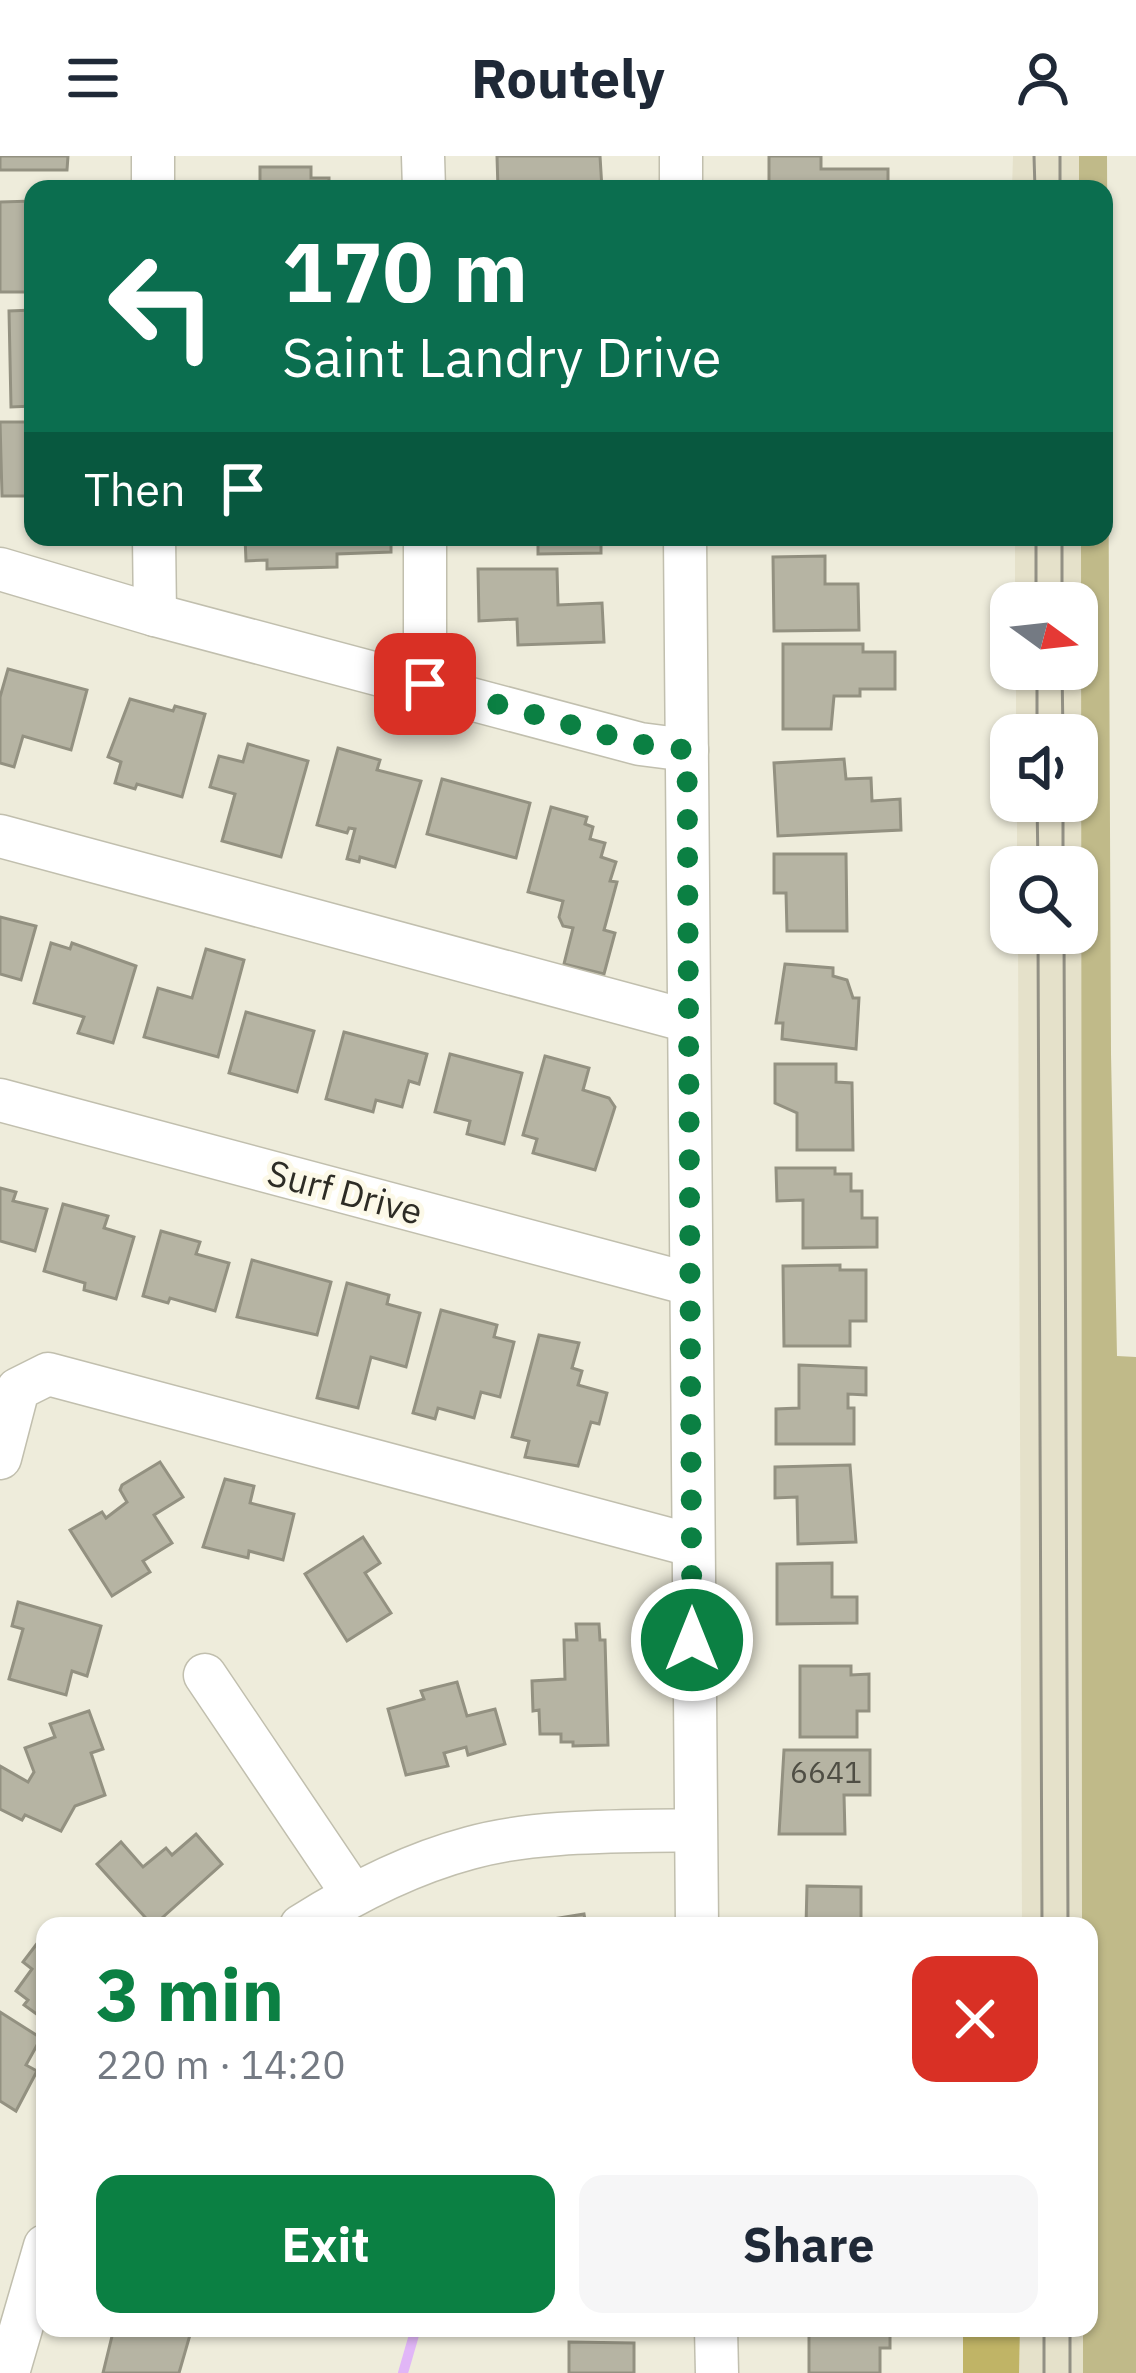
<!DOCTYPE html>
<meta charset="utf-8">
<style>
body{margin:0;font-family:"IBM Plex Sans",sans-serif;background:#f6f6f7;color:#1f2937;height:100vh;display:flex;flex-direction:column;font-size:45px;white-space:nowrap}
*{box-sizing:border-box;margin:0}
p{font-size:39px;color:#747a83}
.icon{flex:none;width:66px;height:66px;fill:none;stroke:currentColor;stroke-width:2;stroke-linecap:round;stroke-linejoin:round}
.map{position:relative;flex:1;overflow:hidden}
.sheet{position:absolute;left:36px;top:1761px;width:1062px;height:420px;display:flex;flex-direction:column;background:#fff;border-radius:24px;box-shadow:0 3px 9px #0004}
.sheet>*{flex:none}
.banner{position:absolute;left:24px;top:24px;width:1089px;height:366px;border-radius:24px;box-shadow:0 3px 9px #0004;background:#0b6e4f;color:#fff;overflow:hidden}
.needle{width:78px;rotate:105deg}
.controls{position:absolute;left:990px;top:426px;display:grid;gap:24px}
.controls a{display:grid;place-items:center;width:108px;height:108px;border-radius:24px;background:#fff;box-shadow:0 3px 9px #0004;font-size:60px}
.pin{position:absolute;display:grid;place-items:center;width:102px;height:102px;color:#fff;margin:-51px;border-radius:24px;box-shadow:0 6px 18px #0006}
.me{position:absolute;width:132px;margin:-66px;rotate:0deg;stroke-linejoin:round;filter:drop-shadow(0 0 9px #0008)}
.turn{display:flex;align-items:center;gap:42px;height:252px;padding:0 60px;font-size:54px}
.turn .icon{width:156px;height:156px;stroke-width:2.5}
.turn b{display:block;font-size:84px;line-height:102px}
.then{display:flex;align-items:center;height:114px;padding:0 60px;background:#0003;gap:24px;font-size:45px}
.round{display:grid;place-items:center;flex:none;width:126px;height:126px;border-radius:24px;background:#f6f6f7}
.overview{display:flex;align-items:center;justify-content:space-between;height:204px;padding:0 60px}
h1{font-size:72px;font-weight:700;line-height:90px;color:#0b8043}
.action{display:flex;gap:24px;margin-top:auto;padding:24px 60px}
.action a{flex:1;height:138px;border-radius:24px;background:#0b8043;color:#fff;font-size:48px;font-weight:700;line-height:138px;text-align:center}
.action a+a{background:#f6f6f7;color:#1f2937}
header{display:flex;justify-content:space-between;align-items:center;height:156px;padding:0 60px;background:#fff;font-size:54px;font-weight:700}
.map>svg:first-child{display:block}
.built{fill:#e5e1ca}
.green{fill:#c0ba89}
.forest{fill:#c0b466}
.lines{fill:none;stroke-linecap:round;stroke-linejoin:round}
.stream{stroke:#e1b6f7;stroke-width:10}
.building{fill:#b6b4a3;stroke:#939181;stroke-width:3}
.minor-casing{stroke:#c1bfae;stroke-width:45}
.minor{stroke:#fff;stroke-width:42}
.tram{stroke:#929084;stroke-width:3}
.route{stroke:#0b8043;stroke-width:21;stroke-dasharray:0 37.8}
.labels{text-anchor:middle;stroke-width:10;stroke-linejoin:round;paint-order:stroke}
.number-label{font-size:30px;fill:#4f4e44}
.street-label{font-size:36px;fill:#2d2c25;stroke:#fcf9e8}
</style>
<header><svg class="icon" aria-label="menu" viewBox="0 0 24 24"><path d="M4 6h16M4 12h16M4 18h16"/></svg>Routely<svg class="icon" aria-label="person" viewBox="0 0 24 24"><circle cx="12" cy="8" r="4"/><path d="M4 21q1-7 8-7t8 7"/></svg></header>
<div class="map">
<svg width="1136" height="2217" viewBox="0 0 1136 2217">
<rect width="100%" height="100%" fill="#eeecdb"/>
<g class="built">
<polygon points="1013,0 1079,0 1079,33 1012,33"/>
<polygon points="1015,381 1081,381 1082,1770 1022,1770 1018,777 1077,777 1077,711 1017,711 1017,645 1077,645 1077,579 1016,579 1016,513 1077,513 1077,447 1015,447"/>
<polygon points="1020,2172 1083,2172 1083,2217 1019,2217"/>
</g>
<polygon class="green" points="1079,0 1107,0 1111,898 1117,1200 1136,1201 1136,2217 1083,2217 1083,2172 1089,2172 1089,1770 1082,1770 1081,381 1104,381 1104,33 1079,33"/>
<polygon class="forest" points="963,2172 1020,2172 1019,2217 963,2217"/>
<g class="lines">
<polyline class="stream" points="403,2217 416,2172"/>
</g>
<g class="building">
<polygon points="0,0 68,0 67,14 0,14"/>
<polygon points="497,0 600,0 602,33 498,33"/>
<polygon points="769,0 821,0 821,13 888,13 888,33 769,33"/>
<polygon points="260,11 311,11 311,22 329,22 329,33 260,33"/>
<polygon points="33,45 33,136 0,136 0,46"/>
<polygon points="33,154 33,250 11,251 9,155"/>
<polygon points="0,266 33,266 33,340 2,340"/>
<polygon points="245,381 391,381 391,396 337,398 337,411 267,413 267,404 246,405"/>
<polygon points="538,381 601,381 601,397 538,398"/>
<polygon points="825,400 825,428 858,428 859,474 774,475 773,401"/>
<polygon points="478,413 557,413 558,449 602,447 604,486 518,489 517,463 479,465"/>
<polygon points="783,488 863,488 863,496 895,496 895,533 860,533 860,540 834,540 831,573 783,573"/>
<polygon points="8,513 87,534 71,594 23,580 14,611 0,607 0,541"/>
<polygon points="130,543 173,555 175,550 205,558 182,641 137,628 135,633 115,627 121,606 108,601"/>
<polygon points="248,588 308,605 281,701 222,685 235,638 210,631 219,600 243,606"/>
<polygon points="338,592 380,604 377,614 421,625 395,711 360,701 359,706 347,703 355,673 349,672 347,677 317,669"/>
<polygon points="844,603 846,623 871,622 872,645 900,643 901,674 778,680 774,607"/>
<polygon points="442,623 530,647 516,702 427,678"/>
<polygon points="551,651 587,661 585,668 593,671 590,683 605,687 601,701 616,706 610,725 617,726 604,774 615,777 604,818 564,808 573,772 563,770 559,761 563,745 528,736"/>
<polygon points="774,698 846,698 847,775 787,775 786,737 774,737"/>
<polygon points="0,761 36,770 21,824 0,818"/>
<polygon points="51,787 70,793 72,787 136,810 113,887 78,877 84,861 34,847"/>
<polygon points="206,793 244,804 218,901 144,881 158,832 192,842"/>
<polygon points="785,808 833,812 833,820 847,824 853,842 859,842 856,893 782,883 783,867 776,867"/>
<polygon points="246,856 314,875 297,936 229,917"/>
<polygon points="344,876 427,898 419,928 409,925 402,951 376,944 373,956 326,943"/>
<polygon points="450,898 522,917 504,988 467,978 470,965 435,956"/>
<polygon points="545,900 589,912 583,934 609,942 615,951 595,1014 533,997 537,983 523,979"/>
<polygon points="775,908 836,908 836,926 852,927 853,994 797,994 797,957 775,947"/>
<polygon points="776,1012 835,1012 835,1018 851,1018 851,1035 862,1035 862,1062 877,1062 877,1091 803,1092 803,1044 777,1045"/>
<polygon points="0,1032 16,1036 13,1045 47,1053 35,1095 0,1085"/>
<polygon points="63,1048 108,1060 104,1072 134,1081 116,1143 84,1134 85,1127 44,1115"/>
<polygon points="161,1075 200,1086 196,1098 229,1107 215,1155 170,1142 168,1147 143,1140"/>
<polygon points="252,1104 331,1126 317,1179 237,1161"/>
<polygon points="840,1109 840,1114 866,1114 866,1165 850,1165 850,1190 784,1190 783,1110"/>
<polygon points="347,1127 389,1139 387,1148 420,1157 406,1211 371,1201 358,1252 317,1242"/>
<polygon points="441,1154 497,1169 494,1181 514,1186 500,1241 481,1236 474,1262 438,1252 435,1263 413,1257"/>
<polygon points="539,1179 579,1187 572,1212 582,1215 578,1229 607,1237 599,1268 591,1266 578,1310 525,1301 529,1285 512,1281"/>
<polygon points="799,1209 866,1212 866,1239 848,1238 848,1252 854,1252 854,1288 776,1288 776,1253 799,1252"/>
<polygon points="160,1306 183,1341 154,1359 172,1387 143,1405 150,1416 112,1440 70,1374 102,1356 106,1362 127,1346 120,1334 122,1329"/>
<polygon points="850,1309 856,1386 798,1388 797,1341 775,1342 775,1311"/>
<polygon points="225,1323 254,1330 250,1347 294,1358 283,1404 249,1395 248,1402 203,1391"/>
<polygon points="363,1381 380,1407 365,1417 391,1457 347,1485 305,1418"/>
<polygon points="832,1407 832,1441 857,1441 857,1467 777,1468 777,1408"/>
<polygon points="18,1446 101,1470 87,1520 72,1515 66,1539 9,1523 23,1473 12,1470"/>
<polygon points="576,1468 599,1468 600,1484 605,1484 608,1589 573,1590 573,1586 561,1586 561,1578 540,1578 539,1554 533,1555 532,1525 565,1523 564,1484 577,1484"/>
<polygon points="800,1510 851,1510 851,1519 869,1518 869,1555 857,1555 857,1581 800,1581"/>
<polygon points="457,1526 467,1560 495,1553 505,1588 468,1599 466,1591 444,1597 448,1610 406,1619 388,1553 424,1543 421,1535"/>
<polygon points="89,1555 103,1593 91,1597 105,1639 75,1650 61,1675 25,1659 22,1664 0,1653 0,1610 28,1626 34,1616 25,1592 55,1581 50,1568"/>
<polygon points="784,1594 870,1594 870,1639 844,1639 845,1678 779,1678"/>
<polygon points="196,1678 222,1708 153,1770 97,1708 121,1686 143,1711 166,1692 172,1699"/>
<polygon points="807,1730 861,1731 861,1770 806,1770"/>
<polygon points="584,1758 586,1770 547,1770 554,1769 553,1763"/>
<polygon points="45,1777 45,1864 24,1849 28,1844 16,1835 32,1813 23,1806"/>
<polygon points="0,1856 41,1882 26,1909 37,1915 16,1955 0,1945"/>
<polygon points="114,2172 192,2172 179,2217 103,2217"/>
<polygon points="809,2172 890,2172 890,2192 880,2192 880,2217 809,2217"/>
<polygon points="569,2186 634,2187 634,2217 569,2217"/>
</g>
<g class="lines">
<defs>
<g id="minor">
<polyline points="153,0 153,33"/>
<polyline points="423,0 424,33"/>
<polyline points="681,0 681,33"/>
<polyline points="154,381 155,459"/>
<polyline points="425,381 425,528"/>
<polyline points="685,381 697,1770"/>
<polyline points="0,413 155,459 640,588 687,594"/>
<polyline points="0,680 688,865"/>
<polyline points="0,944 690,1128"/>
<polyline points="0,1302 18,1233 48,1218 691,1389"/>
<polyline points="205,1519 352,1737"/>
<path d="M301 1770C353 1737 410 1708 470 1692 538 1673 623 1676 694 1674"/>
<polyline points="716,2172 717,2217"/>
<polyline points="8,2217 45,2090"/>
</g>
</defs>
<use href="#minor" class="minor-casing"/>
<use href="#minor" class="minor"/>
<g class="tram">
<polyline points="1034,0 1035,33"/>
<polyline points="1060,0 1060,33"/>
<polyline points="1036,381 1036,447"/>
<polyline points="1062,381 1062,447"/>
<polyline points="1037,513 1037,579"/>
<polyline points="1062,513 1063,579"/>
<polyline points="1037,645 1038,711"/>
<polyline points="1063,645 1063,711"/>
<polyline points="1038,777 1042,1770"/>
<polyline points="1064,777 1068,1770"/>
<polyline points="1044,2172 1044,2217"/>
<polyline points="1070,2172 1070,2217"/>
</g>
</g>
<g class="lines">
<polyline class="route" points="425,528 640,588 687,594 692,1484"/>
</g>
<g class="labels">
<g class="number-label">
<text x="826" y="1627">6641</text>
</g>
<g class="street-label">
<text transform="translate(345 1036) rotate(15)" y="13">Surf Drive</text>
</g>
</g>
</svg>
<div class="controls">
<a><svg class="needle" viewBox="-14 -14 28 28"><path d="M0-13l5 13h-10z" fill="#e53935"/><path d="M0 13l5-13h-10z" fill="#747a83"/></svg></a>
<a><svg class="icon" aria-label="sound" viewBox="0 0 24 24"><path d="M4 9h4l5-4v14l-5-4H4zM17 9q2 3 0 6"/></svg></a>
<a><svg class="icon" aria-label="search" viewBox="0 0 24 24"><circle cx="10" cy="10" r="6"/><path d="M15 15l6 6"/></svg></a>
</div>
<div class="pin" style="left:425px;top:528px;background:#d93025"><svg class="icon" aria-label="arrive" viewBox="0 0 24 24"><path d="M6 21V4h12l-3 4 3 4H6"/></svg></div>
<svg class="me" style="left:692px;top:1484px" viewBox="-20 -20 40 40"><circle r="17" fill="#0b8043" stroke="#fff" stroke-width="3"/><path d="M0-11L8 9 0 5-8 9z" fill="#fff"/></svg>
<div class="banner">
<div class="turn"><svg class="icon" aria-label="left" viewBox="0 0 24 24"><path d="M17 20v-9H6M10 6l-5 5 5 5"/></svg><div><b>170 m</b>Saint Landry Drive</div></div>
<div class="then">Then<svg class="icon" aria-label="arrive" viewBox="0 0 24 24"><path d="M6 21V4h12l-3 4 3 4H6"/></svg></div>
</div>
<section class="sheet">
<div class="overview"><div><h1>3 min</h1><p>220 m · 14:20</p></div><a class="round" style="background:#d93025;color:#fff"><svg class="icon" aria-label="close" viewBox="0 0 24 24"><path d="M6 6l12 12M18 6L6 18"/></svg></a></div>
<div class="action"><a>Exit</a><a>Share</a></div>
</section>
</div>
